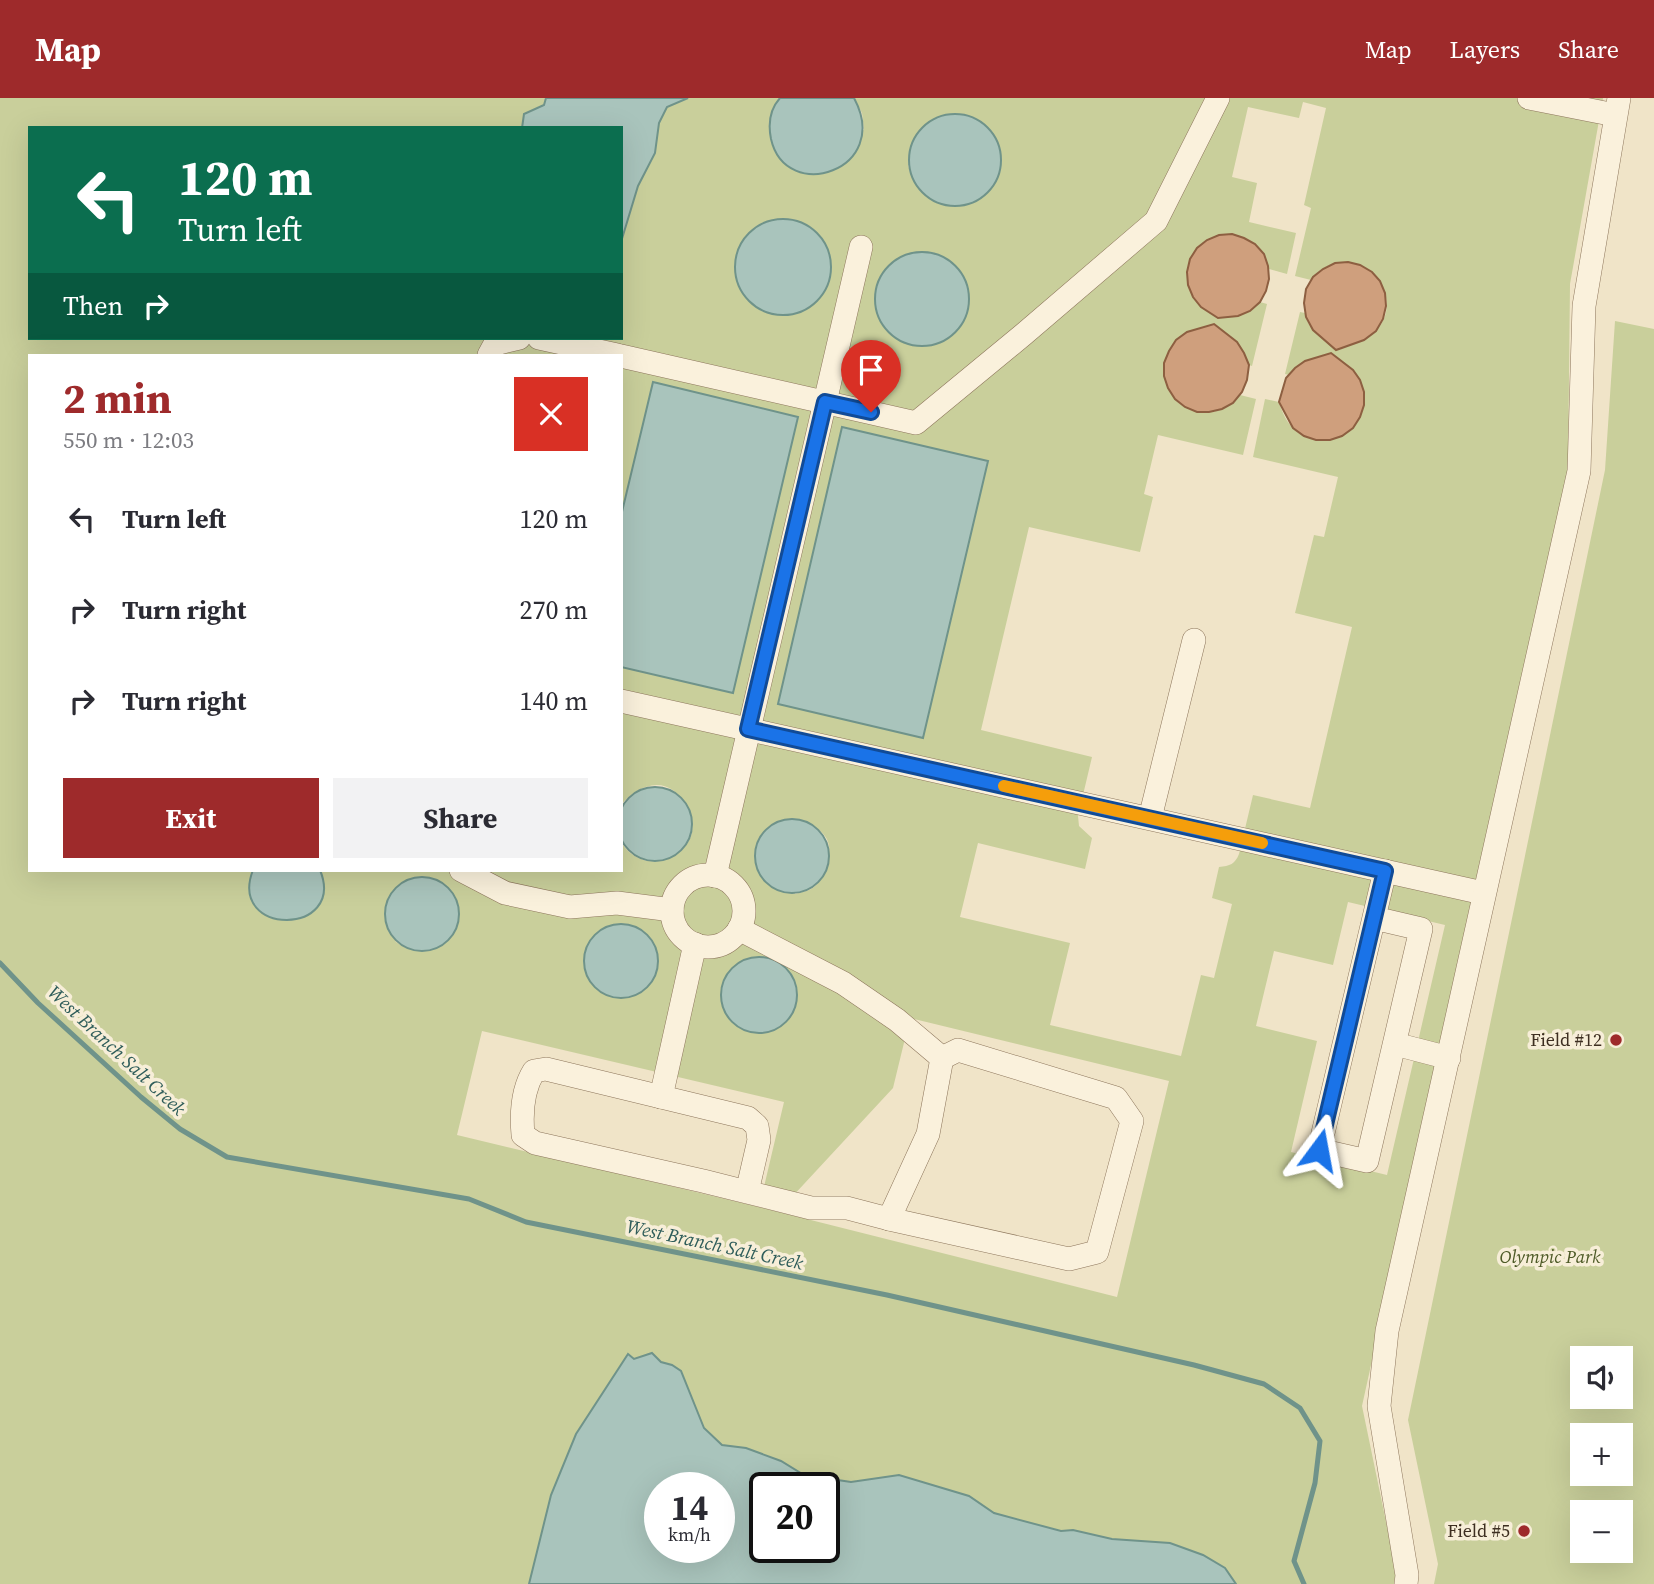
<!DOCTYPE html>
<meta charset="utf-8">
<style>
body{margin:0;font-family:"Source Serif 4",serif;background:#f2f2f3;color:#2b2b33;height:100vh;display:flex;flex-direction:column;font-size:26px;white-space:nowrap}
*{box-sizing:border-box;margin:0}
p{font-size:23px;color:#7c7c81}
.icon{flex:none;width:38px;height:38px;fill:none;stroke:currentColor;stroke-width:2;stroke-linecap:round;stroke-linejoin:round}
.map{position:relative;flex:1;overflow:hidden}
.panel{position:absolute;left:28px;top:256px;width:595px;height:518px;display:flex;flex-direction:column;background:#fff;border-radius:0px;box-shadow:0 7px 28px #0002}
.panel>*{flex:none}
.hud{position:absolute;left:28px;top:28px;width:595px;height:214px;border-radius:0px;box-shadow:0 7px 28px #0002;background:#0b6e4f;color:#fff;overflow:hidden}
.controls{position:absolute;left:1570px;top:1248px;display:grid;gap:14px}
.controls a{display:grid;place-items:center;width:63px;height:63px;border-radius:0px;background:#fff;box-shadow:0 7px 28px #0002;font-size:35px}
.speed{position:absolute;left:644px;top:1374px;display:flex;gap:14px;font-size:35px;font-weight:700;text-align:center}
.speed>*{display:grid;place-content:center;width:91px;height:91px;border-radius:50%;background:#fff;box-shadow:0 7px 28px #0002;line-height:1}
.speed small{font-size:18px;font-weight:400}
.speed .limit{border:4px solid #111;border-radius:10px;background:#fff;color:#111}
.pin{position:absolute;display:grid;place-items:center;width:60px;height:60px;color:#fff;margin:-72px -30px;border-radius:50% 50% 50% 0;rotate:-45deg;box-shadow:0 0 7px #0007}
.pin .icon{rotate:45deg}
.me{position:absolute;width:77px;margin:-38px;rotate:13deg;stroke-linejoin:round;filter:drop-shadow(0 0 5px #0008)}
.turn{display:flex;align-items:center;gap:24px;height:147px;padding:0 35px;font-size:32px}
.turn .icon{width:91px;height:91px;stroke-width:2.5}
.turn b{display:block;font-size:49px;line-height:60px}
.then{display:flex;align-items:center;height:66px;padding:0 35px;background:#0003;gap:14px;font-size:26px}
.round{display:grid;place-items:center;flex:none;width:74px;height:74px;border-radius:0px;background:#f2f2f3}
.headline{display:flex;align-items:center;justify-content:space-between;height:119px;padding:0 35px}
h1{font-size:42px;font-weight:700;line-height:52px;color:#9e2a2b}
.primary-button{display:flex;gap:14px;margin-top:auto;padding:14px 35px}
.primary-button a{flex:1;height:80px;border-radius:0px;background:#9e2a2b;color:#fff;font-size:28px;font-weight:700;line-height:80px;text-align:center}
.primary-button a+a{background:#f2f2f3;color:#2b2b33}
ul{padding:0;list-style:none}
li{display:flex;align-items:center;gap:21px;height:91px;padding:0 35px}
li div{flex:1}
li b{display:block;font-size:26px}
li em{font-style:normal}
header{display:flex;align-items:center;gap:42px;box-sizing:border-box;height:98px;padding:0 35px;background:#9e2a2b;color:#fff}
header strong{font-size:33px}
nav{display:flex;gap:38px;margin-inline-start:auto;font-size:24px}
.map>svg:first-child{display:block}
.green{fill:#c9cf9b;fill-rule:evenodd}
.water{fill:#a9c4bc;stroke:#6f938a;stroke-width:2;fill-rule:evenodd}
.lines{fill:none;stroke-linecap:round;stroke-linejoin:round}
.stream{stroke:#6f938a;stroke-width:5}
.building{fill:#cf9f7d;stroke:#8d5f41;stroke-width:2}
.minor-casing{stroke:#8d765c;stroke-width:24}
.minor{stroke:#faf1dc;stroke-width:23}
.route-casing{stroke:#114b97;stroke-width:18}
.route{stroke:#1a73e8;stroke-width:12}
.slow{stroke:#f59e0b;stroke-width:12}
.poi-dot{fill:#9e2a2b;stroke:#f7eed8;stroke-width:2.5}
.labels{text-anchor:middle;stroke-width:7;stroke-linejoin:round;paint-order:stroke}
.poi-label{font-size:18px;fill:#3d2e20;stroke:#f7eed8;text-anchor:end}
.park-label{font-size:18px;font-style:italic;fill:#4d5a26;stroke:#f7eed8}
.water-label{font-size:19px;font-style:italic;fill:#2f5d5a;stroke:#f7eed8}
</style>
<header>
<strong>Map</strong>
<nav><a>Map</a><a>Layers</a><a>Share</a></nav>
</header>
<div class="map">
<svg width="1654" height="1486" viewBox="0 0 1654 1486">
<rect width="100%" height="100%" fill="#f0e4c8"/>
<g class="green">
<path d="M0 0H780C765 18 770 43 781 60L864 32 862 15 854 0H1603L1570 186 1568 370 1362 1308 1396 1472 1394 1486H1236L1225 1470 1170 1445 1112 1441 1073 1432 1062 1433 994 1415 969 1398 899 1377 851 1384 804 1377 781 1363 746 1350 722 1347 704 1330 681 1273 672 1267 661 1264 652 1255 634 1261 629 1257 551 1397 529 1486H0ZM1303 4 1326 10 1304 107 1311 110 1295 178 1311 182C1352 131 1418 201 1370 238 1360 246 1346 249 1334 245 1319 241 1308 230 1305 215L1300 214 1285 276 1289 277C1301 262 1313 259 1331 262 1346 265 1358 273 1361 288 1362 295 1364 303 1363 310 1357 342 1313 354 1291 328 1285 321 1282 313 1279 304L1265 301 1253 359 1338 379 1324 439 1314 437 1295 515 1352 529 1310 710 1253 697 1239 756C1235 766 1230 768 1219 769L1212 800 1232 806 1214 880 1201 877 1181 958 1050 927 1070 845 960 819 978 745 1085 771 1092 740 1079 728 1078 718 1092 659 981 632 1029 429 1140 454 1153 399 1144 396 1158 337 1243 357 1256 301 1240 297C1202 341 1139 294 1176 242L1252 268 1267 206 1260 204 1250 213 1201 209 1193 199 1188 187 1232 136C1251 141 1264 151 1269 171L1287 176 1296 135 1249 124 1257 85 1232 79 1248 9 1299 20ZM30 30H621V240H30ZM908 67 989 94C955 120 919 108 908 67ZM777 121C795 122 806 126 819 137L824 194 815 205 802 213ZM917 154H933L969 196C967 232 947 249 911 247L888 168 901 159ZM30 257H621V418L653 285 733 595 621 569V707C633 692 656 679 674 693 678 697 681 707 684 712 686 716 691 722 692 727 695 745 674 762 658 763 642 765 629 757 621 744V772H320L322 776 250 778 253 772H30ZM788 721C806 722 833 733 829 756 828 761 825 767 823 772 821 777 819 784 816 787 811 793 802 794 795 796L775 724ZM454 798 458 809V821L406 850 396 844 389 833ZM1348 804 1445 827 1387 1077 1291 1054 1317 943 1256 928 1274 853 1333 867ZM629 827C664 841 667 877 636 897ZM756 859 768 860 739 930C717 911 716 896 734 874 741 866 745 862 756 859ZM910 920 1169 983 1117 1199 759 1109 457 1037 482 933 784 1004 763 1093 791 1100 893 990Z"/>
<path d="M1615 223 1654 231V1486H1434L1438 1466 1408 1322 1605 372ZM1582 1260H1620V1298H1582ZM1582 1337H1620V1376H1582ZM1582 1414H1620V1452H1582Z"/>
</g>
<g class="water">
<polygon points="546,0 688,0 667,9 659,25 655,55 638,88 621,144 621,30 522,30 524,16 544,7"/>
<path d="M780 0H854C893 72 786 107 771 41 768 26 770 11 780 0Z"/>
<circle cx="955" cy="62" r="46"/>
<circle cx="783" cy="169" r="48"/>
<circle cx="922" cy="201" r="47"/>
<polygon points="653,284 798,319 733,595 621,569 621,418"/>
<polygon points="842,329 988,363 923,640 778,606"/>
<circle cx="655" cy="726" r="37"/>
<circle cx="792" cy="758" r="37"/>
<path d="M253 772H320C347 838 227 839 253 772Z"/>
<circle cx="422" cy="816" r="37"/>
<circle cx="621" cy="863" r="37"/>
<circle cx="759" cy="897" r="38"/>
<path d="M652 1255 661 1264 672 1267 681 1273 704 1330 722 1347 746 1350 781 1363 804 1377 851 1384 899 1377 969 1398 994 1415 1061 1433 1073 1432 1112 1441 1170 1445 1203 1457 1225 1470 1236 1486H529L551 1397 576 1336 628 1256 634 1261ZM660 1390H719V1449H660ZM765 1390H824V1449H765Z"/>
</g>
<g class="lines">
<polyline class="stream" points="0,865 38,905 141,999 180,1031 227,1059 469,1101 526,1124 887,1197 1194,1267 1264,1286 1300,1310 1320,1343 1315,1385 1294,1463 1304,1486"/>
</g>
<g class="building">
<polygon points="1232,136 1244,140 1255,146 1264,156 1268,168 1269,181 1266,193 1260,204 1250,213 1238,218 1218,220 1201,209 1193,199 1188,187 1187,174 1190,161 1197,150 1207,142 1219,137"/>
<polygon points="1348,164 1360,167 1372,174 1380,183 1385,195 1386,208 1383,221 1376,233 1364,242 1336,252 1313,232 1306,219 1304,205 1306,191 1313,179 1323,171 1335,165"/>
<polygon points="1214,226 1237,244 1244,255 1249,267 1247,282 1242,294 1233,305 1222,311 1209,314 1197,314 1185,309 1175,301 1168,290 1164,278 1164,265 1169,253 1176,242 1187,234"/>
<polygon points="1331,255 1353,272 1360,282 1364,294 1364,307 1360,319 1353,330 1342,338 1330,342 1316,342 1304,338 1293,330 1279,304 1286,280 1295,270 1305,263"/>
</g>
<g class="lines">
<defs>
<g id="minor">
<polyline points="1529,0 1615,17"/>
<polyline points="539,240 617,257"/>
<polyline points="489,257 495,246 519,240"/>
<polyline points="621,258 916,325 1024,236 1156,123 1218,0"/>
<polyline points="621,603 1483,795"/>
<polyline points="1150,720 1194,542"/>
<polyline points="461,772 505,795 570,809 617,805 672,812"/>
<circle cx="708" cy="813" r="36"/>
<polyline points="715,778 861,149"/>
<polyline points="1374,820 1421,831 1367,1063 1319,1052 1385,773"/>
<path d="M739 831 843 885 897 922 942 960 928 1036 889 1121 847 1110H811L703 1083 535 1045 523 1037C521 1015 522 992 534 973L546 971 748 1020 757 1028 759 1042 747 1094"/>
<polyline points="1395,946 1449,960"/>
<polyline points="661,999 695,846"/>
<polyline points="889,1121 1069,1161 1097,1154 1132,1023 1116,1000 958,952 942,960"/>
<polyline points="1406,1486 1407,1477 1379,1308 1387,1233 1579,373 1584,208 1619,0"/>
</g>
</defs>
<use href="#minor" class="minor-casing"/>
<use href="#minor" class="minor"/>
</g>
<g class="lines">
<defs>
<polyline id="route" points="871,314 825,304 748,631 1385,773 1319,1052"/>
</defs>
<use href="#route" class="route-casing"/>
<use href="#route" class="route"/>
<polyline class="slow" points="1004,688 1262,745"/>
</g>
<g class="poi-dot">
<circle cx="1616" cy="942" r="7"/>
<circle cx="1524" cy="1433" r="7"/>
</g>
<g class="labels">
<g class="poi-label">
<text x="1602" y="948">Field #12</text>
<text x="1510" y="1439">Field #5</text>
</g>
<g class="park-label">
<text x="1550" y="1165">Olympic Park</text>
</g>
<g class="water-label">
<text transform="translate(117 952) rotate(43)" y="7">West Branch Salt Creek</text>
<text transform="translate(715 1146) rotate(12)" y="7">West Branch Salt Creek</text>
</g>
</g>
</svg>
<div class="controls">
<a><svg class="icon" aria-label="sound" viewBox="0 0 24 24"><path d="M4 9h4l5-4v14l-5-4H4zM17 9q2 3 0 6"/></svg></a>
<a>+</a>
<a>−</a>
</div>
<div class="speed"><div>14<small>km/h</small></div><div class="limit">20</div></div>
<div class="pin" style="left:871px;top:314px;background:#d93025"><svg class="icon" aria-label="arrive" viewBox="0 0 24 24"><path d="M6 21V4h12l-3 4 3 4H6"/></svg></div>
<svg class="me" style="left:1319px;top:1052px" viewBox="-20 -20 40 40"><path d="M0-17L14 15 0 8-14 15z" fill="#1a73e8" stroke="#fff" stroke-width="4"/></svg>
<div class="hud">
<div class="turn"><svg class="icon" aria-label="left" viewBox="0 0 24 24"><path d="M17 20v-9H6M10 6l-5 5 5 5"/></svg><div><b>120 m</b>Turn left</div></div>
<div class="then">Then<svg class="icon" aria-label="right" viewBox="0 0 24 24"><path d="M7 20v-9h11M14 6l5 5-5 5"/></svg></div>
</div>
<section class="panel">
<div class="headline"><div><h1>2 min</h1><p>550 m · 12:03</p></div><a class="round" style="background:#d93025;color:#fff"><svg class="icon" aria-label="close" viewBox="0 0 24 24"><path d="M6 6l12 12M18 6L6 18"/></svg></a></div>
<ul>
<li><svg class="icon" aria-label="left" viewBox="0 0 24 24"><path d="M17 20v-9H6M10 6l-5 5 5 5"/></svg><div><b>Turn left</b></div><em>120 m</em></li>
<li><svg class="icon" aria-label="right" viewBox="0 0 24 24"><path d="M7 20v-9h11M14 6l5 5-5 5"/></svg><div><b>Turn right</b></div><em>270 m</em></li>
<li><svg class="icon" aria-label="right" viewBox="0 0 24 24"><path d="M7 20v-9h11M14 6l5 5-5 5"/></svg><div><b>Turn right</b></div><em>140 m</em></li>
</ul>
<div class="primary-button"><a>Exit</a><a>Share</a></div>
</section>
</div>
